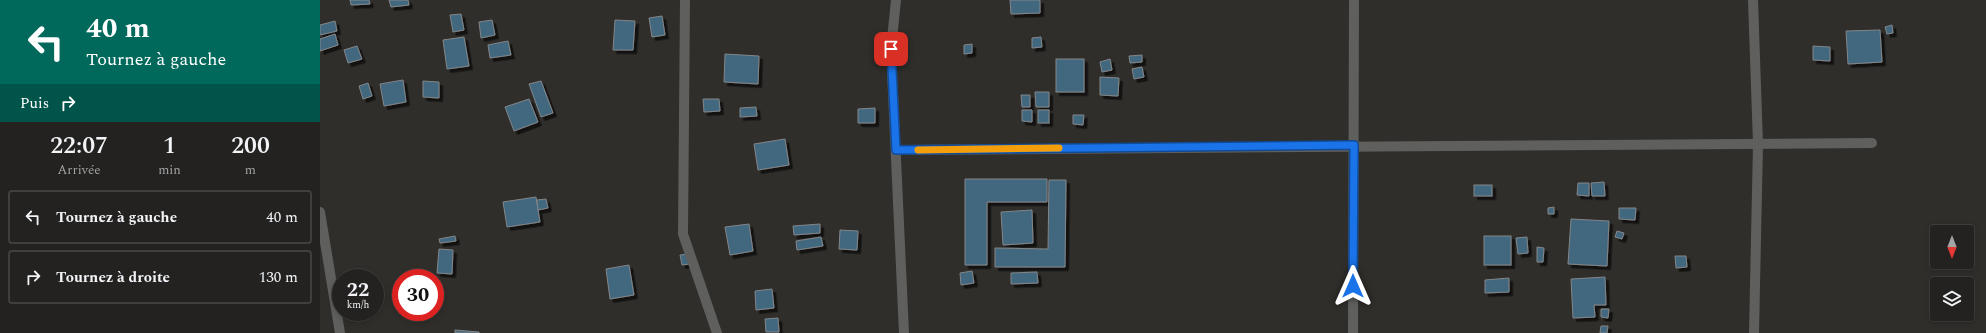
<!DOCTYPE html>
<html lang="fr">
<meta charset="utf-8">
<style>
body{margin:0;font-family:Spectral,serif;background:#2b2a29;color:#f1f3f6;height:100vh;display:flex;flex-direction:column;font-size:15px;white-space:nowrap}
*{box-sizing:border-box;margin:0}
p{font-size:13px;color:#a3a4a5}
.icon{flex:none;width:22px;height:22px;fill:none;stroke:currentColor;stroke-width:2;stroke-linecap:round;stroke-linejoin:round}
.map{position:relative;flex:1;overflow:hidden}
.drawer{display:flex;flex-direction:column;background:#232220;width:320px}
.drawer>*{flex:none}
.hud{background:#00695c;color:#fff;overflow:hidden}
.needle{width:26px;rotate:180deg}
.controls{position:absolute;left:1610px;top:225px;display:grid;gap:8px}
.controls a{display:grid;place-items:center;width:44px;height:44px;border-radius:4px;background:#232220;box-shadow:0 2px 6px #0003,0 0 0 1px #403f3e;font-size:20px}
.speed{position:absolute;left:12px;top:269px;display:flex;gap:8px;font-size:20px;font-weight:700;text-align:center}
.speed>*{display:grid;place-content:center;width:52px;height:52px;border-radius:50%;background:#232220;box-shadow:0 2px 6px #0003,0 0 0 1px #403f3e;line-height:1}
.speed small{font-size:10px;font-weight:400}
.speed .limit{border:6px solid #d22;background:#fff;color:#111}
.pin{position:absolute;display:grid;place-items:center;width:34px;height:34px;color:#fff;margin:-17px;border-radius:8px;box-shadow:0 2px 6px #0006}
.me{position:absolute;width:44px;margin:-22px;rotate:0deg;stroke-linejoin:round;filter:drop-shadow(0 0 3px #0008)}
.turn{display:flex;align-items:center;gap:14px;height:84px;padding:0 20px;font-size:18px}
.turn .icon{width:52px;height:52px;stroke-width:2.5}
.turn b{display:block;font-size:28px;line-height:34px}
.then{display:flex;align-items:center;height:38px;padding:0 20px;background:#0003;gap:8px;font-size:15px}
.eta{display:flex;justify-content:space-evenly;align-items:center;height:68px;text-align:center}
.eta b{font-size:24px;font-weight:600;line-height:28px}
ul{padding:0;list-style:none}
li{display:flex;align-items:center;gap:12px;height:54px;margin:0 8px 6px;padding:0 12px;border:2px solid #403f3e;border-radius:4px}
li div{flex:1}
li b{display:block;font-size:15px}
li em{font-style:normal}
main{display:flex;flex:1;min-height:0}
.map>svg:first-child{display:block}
.building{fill:#42687f;stroke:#838689;filter:url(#shadow)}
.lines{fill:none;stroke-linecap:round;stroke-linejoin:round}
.street{stroke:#5f5f5d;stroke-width:10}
.route-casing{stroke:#114b97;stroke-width:10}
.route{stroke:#1a73e8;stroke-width:7}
.slow{stroke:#f59e0b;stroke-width:7}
</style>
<main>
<section class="drawer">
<div class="hud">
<div class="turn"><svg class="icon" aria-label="left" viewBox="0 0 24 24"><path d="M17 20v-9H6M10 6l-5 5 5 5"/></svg><div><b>40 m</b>Tournez à gauche</div></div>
<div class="then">Puis<svg class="icon" aria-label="right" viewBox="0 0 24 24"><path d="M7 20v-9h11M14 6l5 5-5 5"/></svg></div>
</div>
<div class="eta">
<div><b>22:07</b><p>Arrivée</p></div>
<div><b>1</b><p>min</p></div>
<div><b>200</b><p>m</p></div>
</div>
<ul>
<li><svg class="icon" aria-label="left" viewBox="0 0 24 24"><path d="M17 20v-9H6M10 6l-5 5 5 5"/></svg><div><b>Tournez à gauche</b></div><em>40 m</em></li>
<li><svg class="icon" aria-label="right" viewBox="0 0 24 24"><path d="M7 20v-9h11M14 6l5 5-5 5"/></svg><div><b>Tournez à droite</b></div><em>130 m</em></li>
</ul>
</section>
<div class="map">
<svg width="1666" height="333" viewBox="0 0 1666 333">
<defs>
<filter id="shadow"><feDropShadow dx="3.5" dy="3.5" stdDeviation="0" flood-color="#0009"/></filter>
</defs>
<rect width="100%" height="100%" fill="#2f2e2b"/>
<g class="building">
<polygon points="30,0 49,0 50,4 31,5"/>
<polygon points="69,0 88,0 89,5 71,7"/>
<polygon points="690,0 720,0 720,13 691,14"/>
<polygon points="141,14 144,30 133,32 130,15"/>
<polygon points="342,16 345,35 332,37 329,18"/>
<polygon points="172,20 175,35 161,38 159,22"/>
<polygon points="295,20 315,21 313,50 293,50"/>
<polygon points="15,21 17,31 0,35 0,25"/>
<polygon points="1572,25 1573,33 1567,34 1565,27"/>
<polygon points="1560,30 1562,62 1528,64 1526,31"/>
<polygon points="15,34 18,45 0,51 0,39"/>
<polygon points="144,37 149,66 127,69 123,40"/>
<polygon points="721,37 722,47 712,48 712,38"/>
<polygon points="188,41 191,55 170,58 168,45"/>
<polygon points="652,44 652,53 644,54 644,45"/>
<polygon points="37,46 42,59 28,63 24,50"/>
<polygon points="1493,46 1510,47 1510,61 1493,60"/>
<polygon points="405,54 439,56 438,84 404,82"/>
<polygon points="822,55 822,62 810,63 809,56"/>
<rect x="736" y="59" width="28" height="33"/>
<polygon points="790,59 792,70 782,72 780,62"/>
<polygon points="822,67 824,77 814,79 812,69"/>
<polygon points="780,77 799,78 798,96 780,95"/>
<polygon points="83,80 86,102 64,106 60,84"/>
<polygon points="103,81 119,82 119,98 103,97"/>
<polygon points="221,81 233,113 221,117 209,84"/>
<polygon points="48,83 52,96 43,99 39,86"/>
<polygon points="715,92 729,92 729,107 716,107"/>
<polygon points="701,95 710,95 710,107 702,107"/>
<polygon points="209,99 218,122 194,131 185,107"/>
<polygon points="383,99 399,99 400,111 384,112"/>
<polygon points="436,107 437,116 420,117 420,108"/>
<polygon points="555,108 555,123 538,123 538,109"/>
<polygon points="702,110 712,110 712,122 702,121"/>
<rect x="718" y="110" width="11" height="13"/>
<polygon points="753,115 764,115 763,125 753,124"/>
<polygon points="465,139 469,165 438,170 434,144"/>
<polygon points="645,179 727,179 727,202 667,202 667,265 645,265"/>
<polygon points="729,180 746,180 745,267 675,267 675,248 728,249"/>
<polygon points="1284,182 1285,196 1272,196 1271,183"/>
<polygon points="1258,183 1269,183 1269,196 1257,195"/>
<rect x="1154" y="185" width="18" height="11"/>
<polygon points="216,197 220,222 187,227 183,202"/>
<polygon points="226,199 228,208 218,210 217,200"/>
<polygon points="1234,207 1234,214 1228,214 1228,208"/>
<polygon points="1299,208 1316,208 1315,220 1299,219"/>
<polygon points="712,210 713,243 683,245 681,212"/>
<polygon points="1251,219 1289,221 1287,266 1248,264"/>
<polygon points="429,224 433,251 410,255 405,227"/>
<polygon points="500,224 500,233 474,235 473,226"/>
<polygon points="520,230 538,231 537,250 519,249"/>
<polygon points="1297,231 1304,233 1302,239 1295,237"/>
<polygon points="135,236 136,241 120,243 119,239"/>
<rect x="1164" y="236" width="27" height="29"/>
<polygon points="501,237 503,246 477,250 476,241"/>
<polygon points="1207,237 1208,253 1198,254 1196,238"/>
<polygon points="1217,247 1224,248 1223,262 1217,262"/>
<polygon points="119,249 133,250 132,274 117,273"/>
<polygon points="368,254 370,264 362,265 360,255"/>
<polygon points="1355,256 1366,256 1367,267 1356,268"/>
<polygon points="309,265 314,295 290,299 286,269"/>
<polygon points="652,271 654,283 641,285 640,273"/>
<polygon points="717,272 718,283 691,284 691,273"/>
<polygon points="1285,277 1286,305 1274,305 1275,317 1253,318 1251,279"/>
<polygon points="1189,278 1189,292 1165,293 1165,280"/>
<polygon points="452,289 454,308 436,310 435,291"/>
<polygon points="1281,309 1289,309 1288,318 1281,317"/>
<polygon points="458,318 459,332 446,332 445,319"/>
<polygon points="1281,326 1288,326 1287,333 1280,333"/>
<polygon points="135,330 159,332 159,333 135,333"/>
</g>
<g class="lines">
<g class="street">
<polyline points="365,0 363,234 397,333"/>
<polyline points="576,0 571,49 584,333"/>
<polyline points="1433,0 1438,144 1434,333"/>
<polyline points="576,150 1552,143"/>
<polyline points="0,212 20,333"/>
<polyline points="1033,333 1034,0"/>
</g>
</g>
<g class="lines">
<defs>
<polyline id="route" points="571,49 576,150 1034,145 1033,286"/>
</defs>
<use href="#route" class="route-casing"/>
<use href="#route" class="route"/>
<polyline class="slow" points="598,150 739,148"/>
</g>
</svg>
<div class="controls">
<a><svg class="needle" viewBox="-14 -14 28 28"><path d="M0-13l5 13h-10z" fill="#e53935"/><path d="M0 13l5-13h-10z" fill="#a3a4a5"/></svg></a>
<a><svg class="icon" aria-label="layers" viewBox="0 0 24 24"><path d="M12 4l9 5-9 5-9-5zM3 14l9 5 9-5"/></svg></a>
</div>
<div class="speed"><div>22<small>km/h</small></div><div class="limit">30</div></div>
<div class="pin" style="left:571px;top:49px;background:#d93025"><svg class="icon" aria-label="arrive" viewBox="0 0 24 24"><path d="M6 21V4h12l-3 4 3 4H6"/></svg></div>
<svg class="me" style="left:1033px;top:286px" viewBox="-20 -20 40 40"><path d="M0-17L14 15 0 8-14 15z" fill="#1a73e8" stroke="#fff" stroke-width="4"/></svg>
</div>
</main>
